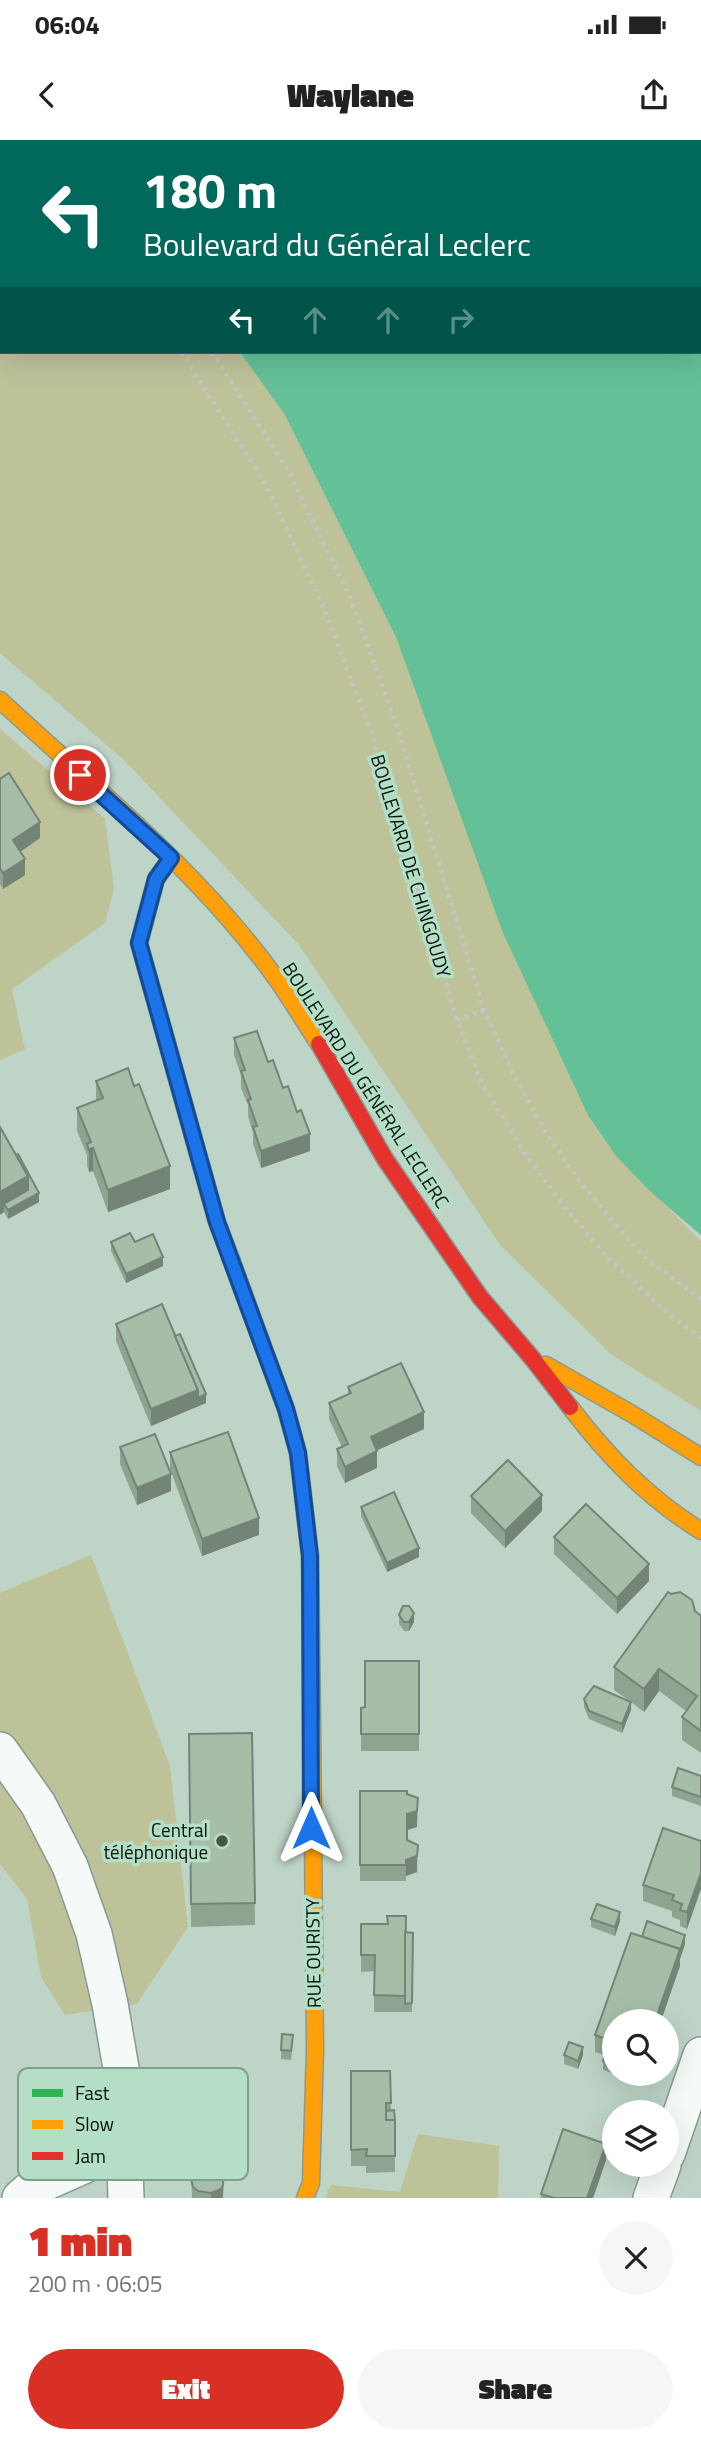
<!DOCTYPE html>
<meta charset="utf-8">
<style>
body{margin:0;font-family:"Titillium Web",sans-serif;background:#f6f6f6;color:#222;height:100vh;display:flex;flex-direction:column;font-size:26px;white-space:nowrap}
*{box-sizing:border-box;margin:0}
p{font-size:23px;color:#767676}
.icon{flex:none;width:38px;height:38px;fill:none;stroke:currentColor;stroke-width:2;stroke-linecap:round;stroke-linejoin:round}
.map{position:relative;height:2058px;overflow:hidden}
.panel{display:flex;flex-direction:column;background:#fff;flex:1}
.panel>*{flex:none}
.banner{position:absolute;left:0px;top:0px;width:702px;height:214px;box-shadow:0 7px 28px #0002;background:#00695c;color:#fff;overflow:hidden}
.controls{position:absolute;left:602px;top:1869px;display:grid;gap:14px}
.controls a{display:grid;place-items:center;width:77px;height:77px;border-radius:50%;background:#fff;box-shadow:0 7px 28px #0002;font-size:35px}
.pin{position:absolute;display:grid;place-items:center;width:60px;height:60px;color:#fff;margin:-30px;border:4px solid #fff;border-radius:50%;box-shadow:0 2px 7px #0007}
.me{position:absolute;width:77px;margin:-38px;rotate:0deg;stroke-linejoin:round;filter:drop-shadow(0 0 5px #0008)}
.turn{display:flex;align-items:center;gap:24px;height:147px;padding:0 28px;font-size:32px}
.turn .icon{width:91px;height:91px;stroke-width:2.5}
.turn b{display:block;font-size:49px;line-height:60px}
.lanes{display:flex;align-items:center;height:66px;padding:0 28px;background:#0003;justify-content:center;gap:35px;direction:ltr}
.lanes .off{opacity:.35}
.round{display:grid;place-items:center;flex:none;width:74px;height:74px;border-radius:37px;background:#f6f6f6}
.head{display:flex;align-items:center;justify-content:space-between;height:119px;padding:0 28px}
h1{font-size:42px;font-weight:800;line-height:52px;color:#d93025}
.primary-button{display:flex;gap:14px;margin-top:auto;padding:14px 28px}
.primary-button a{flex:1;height:80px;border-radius:42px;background:#d93025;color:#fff;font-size:28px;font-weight:800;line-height:80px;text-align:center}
.primary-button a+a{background:#f6f6f6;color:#222}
.status{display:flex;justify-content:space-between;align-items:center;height:49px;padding:0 35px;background:#fff;direction:ltr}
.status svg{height:19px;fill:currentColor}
header{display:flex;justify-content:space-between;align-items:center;height:91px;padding:0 28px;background:#fff;font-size:32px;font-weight:800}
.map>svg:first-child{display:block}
.green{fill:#bdc299}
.water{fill:#64c097}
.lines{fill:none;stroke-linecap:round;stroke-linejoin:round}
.street-casing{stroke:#889a90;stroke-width:38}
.fast-casing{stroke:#889a90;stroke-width:19}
.slow-casing{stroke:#889a90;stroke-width:19}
.jam-casing{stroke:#889a90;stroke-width:19}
.path{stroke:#c1c7c4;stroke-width:4.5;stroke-dasharray:3.5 5;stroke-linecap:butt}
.street{stroke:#f5f9f7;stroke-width:35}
.fast{stroke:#30b455;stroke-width:16}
.slow{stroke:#ff9f0a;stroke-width:16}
.jam{stroke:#e5322d;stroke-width:16}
.wall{fill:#8fa390}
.shaded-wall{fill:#748476}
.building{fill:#a6bda8;stroke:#748476;stroke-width:2}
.route-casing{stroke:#114b97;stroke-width:18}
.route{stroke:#1a73e8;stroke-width:12}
.poi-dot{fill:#44554c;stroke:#b4dec6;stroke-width:2.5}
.labels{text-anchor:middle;stroke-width:7;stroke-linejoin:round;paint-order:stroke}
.street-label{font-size:19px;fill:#03110a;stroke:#b4dec6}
.poi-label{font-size:19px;fill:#03110a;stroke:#b4dec6;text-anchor:end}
.key{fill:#b4dec6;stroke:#7fa08e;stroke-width:2}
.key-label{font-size:19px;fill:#03110a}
</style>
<div class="status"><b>06:04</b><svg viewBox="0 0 49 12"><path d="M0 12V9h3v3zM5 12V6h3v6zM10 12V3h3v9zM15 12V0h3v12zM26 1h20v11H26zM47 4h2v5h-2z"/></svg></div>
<header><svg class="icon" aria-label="back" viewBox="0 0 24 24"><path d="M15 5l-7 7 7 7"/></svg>Waylane<svg class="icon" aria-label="share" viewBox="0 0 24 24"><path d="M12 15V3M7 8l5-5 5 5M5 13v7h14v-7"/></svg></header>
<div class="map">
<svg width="701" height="2058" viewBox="0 0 701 2058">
<rect width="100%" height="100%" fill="#bed4c7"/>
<g class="green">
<polygon points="0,0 597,0 598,2 2,2 2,212 700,212 701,1095 666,1066 701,1101 701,1271 612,1215 500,1105 299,805 125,621 0,513"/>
<polygon points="0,589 105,679 114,749 105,783 12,849 25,909 0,920"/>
<polygon points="91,1415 170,1626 188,1787 137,1864 65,1875 41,1837 27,1759 0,1724 0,1453"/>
<polygon points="418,1994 499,2006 498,2058 325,2058 331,2045 400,2052"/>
</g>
<polygon class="water" points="80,0 701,0 701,1095 651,1052 616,1016 588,975 503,793 396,497 285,275 240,212 700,212 700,2 81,2"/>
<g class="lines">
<defs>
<g id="street">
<polyline points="0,1610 38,1664 70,1726 94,1794 110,1864 122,1934 126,2058"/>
<polyline points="667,2014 701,1915"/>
<polyline points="20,2058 29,2050 126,2007"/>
<polyline points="651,2058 663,2025"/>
</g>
<polyline id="fast" points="231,1119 286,1269 298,1313 310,1416 312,1583"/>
<g id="slow">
<path d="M0 560C96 649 202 734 278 841 292 861 305 883 319 904"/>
<polyline points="171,718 156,739 139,803 217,1082 231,1119"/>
<polyline points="546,1225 632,1274 701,1317"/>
<path d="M570 1267C608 1317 648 1358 701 1391"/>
<polyline points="305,2058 311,2043 315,1910 312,1583"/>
</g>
<polyline id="jam" points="319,904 385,1019 480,1157 532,1218 570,1267"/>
</defs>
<use href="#street" class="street-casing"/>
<use href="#fast" class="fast-casing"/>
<use href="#slow" class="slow-casing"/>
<use href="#jam" class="jam-casing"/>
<g class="path">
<polyline points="10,0 12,2"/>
<polyline points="46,0 48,2"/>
<polyline points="181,212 266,345 325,471 373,597 457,880 482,944 526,1015 566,1069 609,1119 672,1177 701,1198"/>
<polyline points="212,212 289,332 352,462 397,587 484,870 514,935 548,996 581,1043 644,1117 701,1159"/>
<polyline points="457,880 484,870"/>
</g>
<use href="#street" class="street"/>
<use href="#fast" class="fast"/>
<use href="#slow" class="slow"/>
<use href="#jam" class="jam"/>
</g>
<g class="wall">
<polygon points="0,639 40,698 20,712 25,735 3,749 0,744"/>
<polygon points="234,898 268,922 283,948 310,1011 261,1028 253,1004 253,993 248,976 248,965 241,948 241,935 234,915"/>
<polygon points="96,941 170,1049 108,1072 93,1031 89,1032 87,1026 87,1015 77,991 77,968 96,961"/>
<polygon points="0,987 39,1062 8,1079 4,1072"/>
<polygon points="111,1102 135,1102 163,1126 126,1143 111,1111"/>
<polygon points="116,1184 175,1196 206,1263 151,1286 116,1201"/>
<polygon points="348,1247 424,1289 376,1311 377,1328 345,1343 337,1326 337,1309 342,1307 329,1279 329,1263 348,1254"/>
<polygon points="120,1307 171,1351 137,1365 120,1324"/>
<polygon points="170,1312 259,1395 202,1416 170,1329"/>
<polygon points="471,1356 542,1371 505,1408 471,1373"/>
<polygon points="361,1367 419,1417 387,1432 361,1376"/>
<polygon points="554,1397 649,1441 617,1474 554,1414"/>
<polygon points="695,1471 701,1476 701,1613 682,1600 682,1577 686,1571 659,1551 644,1572 631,1562 631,1570 622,1593 589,1579 584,1567 584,1559 630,1561 614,1550 614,1527"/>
<polygon points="399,1475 414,1482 409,1491 404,1491 399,1484"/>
<polygon points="419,1521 419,1611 361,1611 361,1568 365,1567"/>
<polygon points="252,1593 255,1785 191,1787 189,1594"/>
<polygon points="701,1636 701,1666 672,1656 672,1647"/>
<polygon points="360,1651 407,1654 417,1687 407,1690 407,1700 418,1705 417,1732 406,1736 406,1741 360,1741"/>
<polygon points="701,1701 687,1789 680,1786 680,1780 672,1777 672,1771 643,1761 643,1745"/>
<polygon points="591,1779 620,1781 615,1796 591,1787"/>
<polygon points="361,1784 413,1793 412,1872 374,1872 374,1831 361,1832"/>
<polygon points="642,1797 685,1804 680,1819 680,1826 614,1881 614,1934 631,1934 629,1939 603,1930 603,1921 605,1915 595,1912 595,1895"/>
<polygon points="282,1894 293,1903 291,1920 281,1919"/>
<polygon points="564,1915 583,1915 578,1929 564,1924"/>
<polygon points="351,1931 390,1931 391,1970 394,1970 395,2032 366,2033 366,2026 351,2026"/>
<polygon points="174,1942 230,1951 240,1951 238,2030 224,2030 223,2058 192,2058 191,2029 173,2028"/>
<polygon points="606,2020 593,2058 541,2058 541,2054"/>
</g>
<g class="shaded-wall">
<polygon points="40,682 40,698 13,717 13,700"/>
<polygon points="25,719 25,735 3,749 3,733"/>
<polygon points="310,994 310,1011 261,1028 261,1011"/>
<polygon points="93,1008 93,1031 89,1032 89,1010"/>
<polygon points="170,1026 170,1049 108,1072 108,1050"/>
<polygon points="28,1036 39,1053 39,1062 8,1079 8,1070 4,1064 4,1072 0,1075 0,1052"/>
<polygon points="163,1117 163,1126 126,1143 126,1134"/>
<polygon points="198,1250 206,1254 206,1263 151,1286 151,1269"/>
<polygon points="424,1272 424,1289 371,1313 371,1297"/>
<polygon points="377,1311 377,1328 345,1343 345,1327"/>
<polygon points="171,1334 171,1351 137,1365 137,1348"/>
<polygon points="542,1355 542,1371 505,1408 505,1391"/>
<polygon points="259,1378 259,1395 202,1416 202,1399"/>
<polygon points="419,1408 419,1417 387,1432 387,1423"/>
<polygon points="649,1424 649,1441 617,1474 617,1458"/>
<polygon points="414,1473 414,1482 409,1491 409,1482"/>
<polygon points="659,1529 659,1551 644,1572 644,1549"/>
<polygon points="631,1562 631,1570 622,1593 622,1584"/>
<polygon points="418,1658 417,1687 407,1690 407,1674"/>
<polygon points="417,1716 417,1732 406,1736 406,1720"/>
<polygon points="701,1733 701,1749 687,1789 687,1772"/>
<polygon points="620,1772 620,1781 615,1796 615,1787"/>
<polygon points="685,1795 685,1804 680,1819 680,1826 661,1881 655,1881"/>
<polygon points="583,1907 583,1915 578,1929 578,1921"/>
<polygon points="606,2004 606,2020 593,2058 587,2058"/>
<polygon points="224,2013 223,2058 211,2058 211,2053"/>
</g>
<g class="building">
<polygon points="9,633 40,682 13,700 25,719 3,733 0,728 0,639"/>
<polygon points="257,891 268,922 273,920 283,948 288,946 297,972 301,970 310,994 261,1011 253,987 257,986 248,960 251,959 241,931 245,930 234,898"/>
<polygon points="128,928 134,946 139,944 170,1026 108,1050 93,1008 89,1010 87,1004 91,1002 77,968 103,958 96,941"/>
<polygon points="0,987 28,1036 0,1052"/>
<polygon points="18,1014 39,1053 8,1070 4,1064 28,1050 28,1036 16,1015"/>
<polygon points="130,1093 135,1102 153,1094 163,1117 126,1134 111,1102"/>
<polygon points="162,1164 198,1250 151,1269 116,1184"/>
<polygon points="180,1194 206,1254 198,1258 198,1250 175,1196"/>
<polygon points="401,1223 424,1272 371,1297 377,1311 345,1327 337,1309 348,1304 329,1263 351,1253 348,1247"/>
<polygon points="228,1292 259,1378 202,1399 170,1312"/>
<polygon points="155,1294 171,1334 137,1348 120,1307"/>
<polygon points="508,1320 542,1355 505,1391 471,1356"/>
<polygon points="394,1352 419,1408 387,1423 361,1367"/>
<polygon points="586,1364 649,1424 617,1458 554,1397"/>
<polygon points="668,1452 671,1454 680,1452 692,1460 695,1471 701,1476 701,1591 682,1577 697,1556 659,1529 644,1549 614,1527"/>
<polygon points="403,1466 409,1466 414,1473 409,1482 404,1482 399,1475"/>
<polygon points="365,1521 419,1521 419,1594 361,1594 361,1568 365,1567"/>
<polygon points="594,1546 631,1562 622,1584 589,1571 584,1559"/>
<polygon points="252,1593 255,1763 191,1764 189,1594"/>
<polygon points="678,1628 701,1636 701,1657 672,1647"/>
<polygon points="360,1651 407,1651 407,1654 418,1658 417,1671 407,1674 407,1700 418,1705 417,1716 406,1720 406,1725 360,1725"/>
<polygon points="663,1688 701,1701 701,1733 687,1772 680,1770 682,1764 672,1760 674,1755 643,1745"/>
<polygon points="597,1764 620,1772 615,1787 591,1779"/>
<polygon points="387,1776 406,1776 405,1856 374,1855 375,1815 361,1815 361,1784 388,1784"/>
<polygon points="647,1781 685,1795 680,1811 680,1809 642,1797"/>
<polygon points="405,1792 413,1793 412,1863 405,1864"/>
<polygon points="631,1793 680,1809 655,1881 614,1881 614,1902 595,1895"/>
<polygon points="282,1894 293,1895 291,1911 281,1910"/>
<polygon points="569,1902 583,1907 578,1921 564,1915"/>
<polygon points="608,1907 614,1910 613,1917 613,1925 603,1921"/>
<polygon points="351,1931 390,1931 391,1963 386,1963 386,1980 395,1980 395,2016 366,2016 367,2009 351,2010"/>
<polygon points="174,1942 230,1943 229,2013 224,2013 223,2045 221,2049 211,2053 198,2051 193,2047 191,2039 191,2012 173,2012"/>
<polygon points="394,1970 395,1980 386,1980 386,1971"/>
<polygon points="563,1989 606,2004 587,2058 554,2058 541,2054"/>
</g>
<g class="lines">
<defs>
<polyline id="route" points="80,635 171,718 156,739 139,803 217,1082 286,1269 298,1313 310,1416 311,1688"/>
</defs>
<use href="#route" class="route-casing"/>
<use href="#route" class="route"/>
</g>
<circle class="poi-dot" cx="222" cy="1701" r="7"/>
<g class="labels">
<g class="street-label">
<text transform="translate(411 726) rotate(73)" y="7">BOULEVARD DE CHINGOUDY</text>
<text transform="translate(366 945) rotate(57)" y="7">BOULEVARD DU GÉNÉRAL LECLERC</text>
<text transform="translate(313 1813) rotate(-91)" y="7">RUE OURISTY</text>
</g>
<g class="poi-label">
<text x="208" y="1697">Central<tspan x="208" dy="22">téléphonique</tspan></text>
</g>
</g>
<rect x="18" y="1928" width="230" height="112" rx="10" class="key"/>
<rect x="32" y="1949" width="31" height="8" fill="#30b455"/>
<rect x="32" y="1980" width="31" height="9" fill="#ff9f0a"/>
<rect x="32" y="2012" width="31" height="8" fill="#e5322d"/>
<g class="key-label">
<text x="75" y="1960">Fast</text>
<text x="75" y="1991">Slow</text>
<text x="75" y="2023">Jam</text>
</g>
</svg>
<div class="controls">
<a><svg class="icon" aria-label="search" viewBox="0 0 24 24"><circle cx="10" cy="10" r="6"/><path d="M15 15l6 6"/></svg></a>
<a><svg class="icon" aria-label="layers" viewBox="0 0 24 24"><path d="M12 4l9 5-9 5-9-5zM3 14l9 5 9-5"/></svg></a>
</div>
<div class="pin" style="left:80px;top:635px;background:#d93025"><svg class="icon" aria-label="arrive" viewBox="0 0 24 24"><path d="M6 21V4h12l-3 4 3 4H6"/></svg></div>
<svg class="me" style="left:311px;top:1688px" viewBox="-20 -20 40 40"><path d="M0-17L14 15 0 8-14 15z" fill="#1a73e8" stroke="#fff" stroke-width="4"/></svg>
<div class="banner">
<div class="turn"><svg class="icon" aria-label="left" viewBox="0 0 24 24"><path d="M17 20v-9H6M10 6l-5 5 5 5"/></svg><div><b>180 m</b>Boulevard du Général Leclerc</div></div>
<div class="lanes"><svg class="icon" aria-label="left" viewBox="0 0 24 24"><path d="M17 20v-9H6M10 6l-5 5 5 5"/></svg><svg class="icon off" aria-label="ahead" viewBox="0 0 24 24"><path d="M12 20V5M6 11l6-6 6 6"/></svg><svg class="icon off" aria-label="ahead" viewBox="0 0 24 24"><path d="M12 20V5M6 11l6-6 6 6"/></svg><svg class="icon off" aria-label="right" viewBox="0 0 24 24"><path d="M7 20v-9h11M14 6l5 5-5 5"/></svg></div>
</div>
</div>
<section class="panel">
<div class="head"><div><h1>1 min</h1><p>200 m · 06:05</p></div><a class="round"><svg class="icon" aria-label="close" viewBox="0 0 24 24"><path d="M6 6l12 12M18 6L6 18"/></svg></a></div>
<div class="primary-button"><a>Exit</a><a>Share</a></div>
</section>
